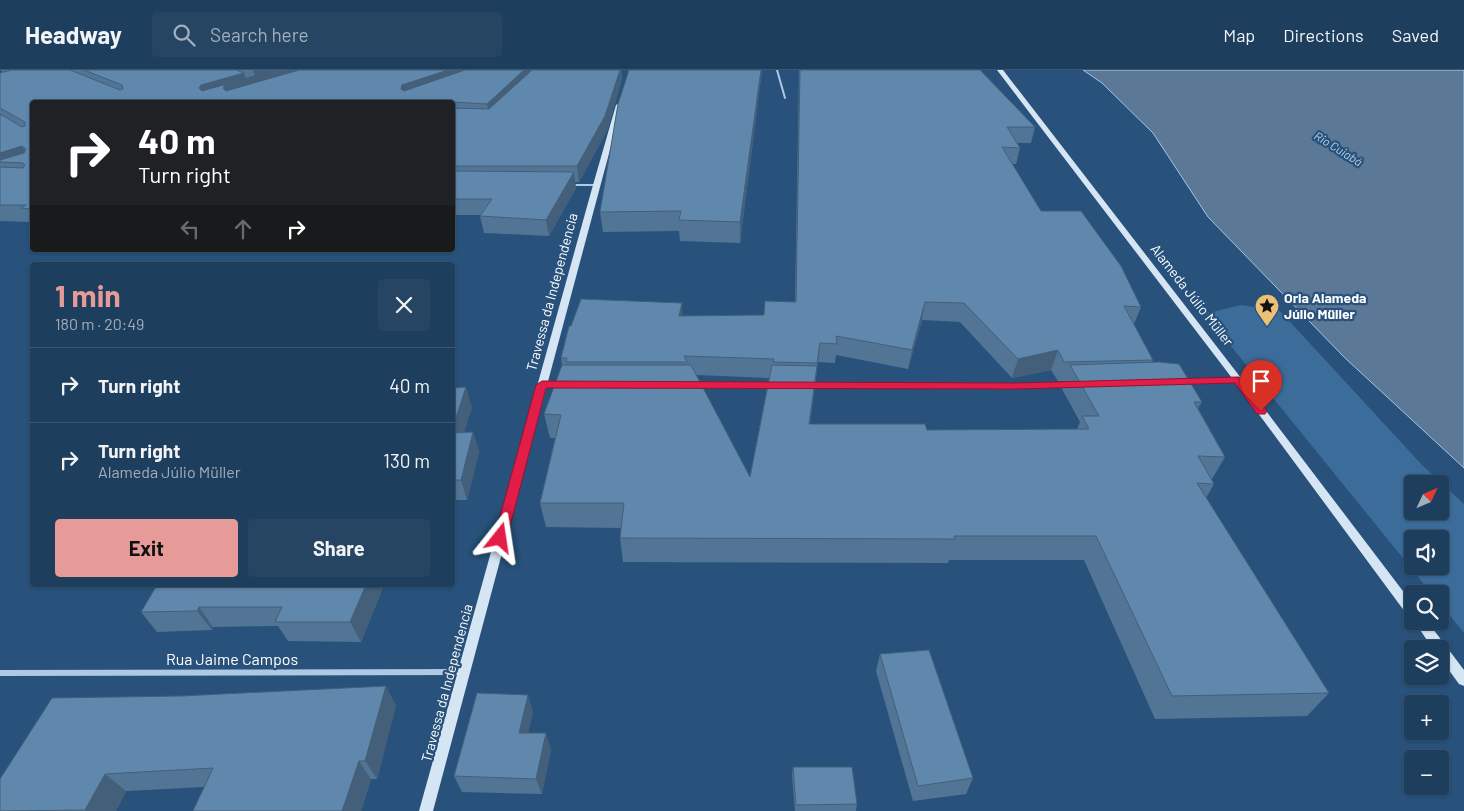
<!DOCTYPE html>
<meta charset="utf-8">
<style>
body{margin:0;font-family:Barlow,sans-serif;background:#264563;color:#f1f3f6;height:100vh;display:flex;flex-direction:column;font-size:19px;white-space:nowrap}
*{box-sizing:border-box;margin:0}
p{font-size:16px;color:#a1aebc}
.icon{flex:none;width:28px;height:28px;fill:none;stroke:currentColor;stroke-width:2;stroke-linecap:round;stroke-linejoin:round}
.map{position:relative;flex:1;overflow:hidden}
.panel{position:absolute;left:30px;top:192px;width:425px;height:325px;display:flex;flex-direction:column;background:#1e3e5d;border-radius:5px;box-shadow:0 1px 4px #0004,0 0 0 1px #3c5772}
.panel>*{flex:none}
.hud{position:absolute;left:30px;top:30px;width:425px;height:152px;border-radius:5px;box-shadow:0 1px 4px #0004,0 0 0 1px #3c5772;background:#202124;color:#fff;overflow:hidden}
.needle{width:32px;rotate:46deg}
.controls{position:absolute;left:1404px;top:405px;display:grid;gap:10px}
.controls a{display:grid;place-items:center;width:45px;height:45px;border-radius:5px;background:#1e3e5d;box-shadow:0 1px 4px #0004,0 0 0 1px #3c5772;font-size:25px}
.pin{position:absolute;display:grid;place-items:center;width:42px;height:42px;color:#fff;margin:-51px -21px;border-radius:50% 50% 50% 0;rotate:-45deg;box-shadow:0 0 5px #0007}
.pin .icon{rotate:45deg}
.me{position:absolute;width:55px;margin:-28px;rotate:15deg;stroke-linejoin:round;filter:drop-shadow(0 0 4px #0008)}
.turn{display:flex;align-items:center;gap:18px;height:105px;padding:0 25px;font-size:22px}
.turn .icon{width:65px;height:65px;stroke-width:2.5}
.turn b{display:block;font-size:35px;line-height:42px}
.lanes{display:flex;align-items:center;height:48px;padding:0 25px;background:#0003;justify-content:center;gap:25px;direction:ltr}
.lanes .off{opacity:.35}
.round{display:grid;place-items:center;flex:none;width:52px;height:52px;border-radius:5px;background:#264563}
.overview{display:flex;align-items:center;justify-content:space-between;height:85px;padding:0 25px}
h1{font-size:30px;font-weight:700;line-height:38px;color:#e69b98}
.cta{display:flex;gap:10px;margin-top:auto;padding:10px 25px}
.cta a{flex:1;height:58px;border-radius:5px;background:#e69b98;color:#111;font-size:20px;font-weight:700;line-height:58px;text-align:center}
.cta a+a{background:#264563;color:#f1f3f6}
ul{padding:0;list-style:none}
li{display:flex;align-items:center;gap:15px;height:75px;padding:0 25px;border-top:1px solid #3c5772}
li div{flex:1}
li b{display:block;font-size:19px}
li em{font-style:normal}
header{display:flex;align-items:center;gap:30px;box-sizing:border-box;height:70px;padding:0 25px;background:#1e3e5d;border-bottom:1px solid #3c5772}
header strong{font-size:24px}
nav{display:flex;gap:28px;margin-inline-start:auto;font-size:18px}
.search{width:350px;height:45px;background:#264563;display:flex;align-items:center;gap:12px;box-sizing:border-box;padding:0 18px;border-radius:5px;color:#a1aebc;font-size:19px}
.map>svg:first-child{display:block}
.green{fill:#3b6c9a;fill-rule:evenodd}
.water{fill:#5b7997;stroke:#a1c5e5}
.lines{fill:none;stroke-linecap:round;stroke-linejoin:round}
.lane-far1{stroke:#adc9e4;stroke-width:2}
.lane{stroke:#adc9e4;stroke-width:4}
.street{stroke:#adc9e4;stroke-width:6}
.secondary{fill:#d6e5f4;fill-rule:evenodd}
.wall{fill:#537595;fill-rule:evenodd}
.shaded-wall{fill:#435f79}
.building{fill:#6088ad;stroke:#435f79}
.route{fill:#e11d48;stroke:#92132f}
.labels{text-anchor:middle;stroke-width:4.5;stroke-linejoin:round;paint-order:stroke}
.far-water-label{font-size:12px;font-style:italic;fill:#b8d3ec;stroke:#28527c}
.street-label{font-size:14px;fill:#fff;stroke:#28527c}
.poi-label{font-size:14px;font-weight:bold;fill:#fff;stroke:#28527c;text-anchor:start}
.near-street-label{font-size:16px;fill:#fff;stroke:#28527c}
</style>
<header>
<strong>Headway</strong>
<div class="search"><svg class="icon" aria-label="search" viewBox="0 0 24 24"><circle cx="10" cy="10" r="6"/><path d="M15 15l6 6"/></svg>Search here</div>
<nav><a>Map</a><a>Directions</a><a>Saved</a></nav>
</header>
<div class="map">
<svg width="1464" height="741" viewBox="0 0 1464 741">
<rect width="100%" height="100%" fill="#28527c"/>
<path class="green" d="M1241 235 1280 241 1422 395 1464 434V563L1440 533V524H1432L1205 244ZM1412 414H1440V441H1412ZM1412 469H1440V496H1412Z"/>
<polygon class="water" points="1083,0 1464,0 1464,398 1345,288 1208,147 1153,63 1102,13"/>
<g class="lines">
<g class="lane-far1">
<polyline points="777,0 785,28"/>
<polyline points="572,115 596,115"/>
</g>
<g class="lane">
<polyline points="1186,311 1237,310"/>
<polyline points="544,315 559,315"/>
<polyline points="699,315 772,315"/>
<polyline points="811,315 1067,315"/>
</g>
<polyline class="street" points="0,603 464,602"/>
<g class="secondary">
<polygon points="997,0 1003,0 1241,308 1412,533 1412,547 1408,546 1235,312"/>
<polygon points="619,33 622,35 433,741 419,741 593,115 616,35"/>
<polygon points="1414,551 1427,551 1464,600 1464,616 1459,614 1440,588 1440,579 1433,579"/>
</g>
</g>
<g class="wall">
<polygon points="0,0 621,0 622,9 607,61 579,112 575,112 576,118 549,166 484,163 480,146 480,145 452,145 452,32 32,32 32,155 30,152 0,151 0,3 3,2"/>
<polygon points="629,0 762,0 740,173 680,171 679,161 603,162 600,142"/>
<path d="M799 0H980L1035 57 1031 73H1017L1020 78 1016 94H1012L1041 141 1141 237 1134 254 1153 290 1152 293 1202 332 1198 338 1225 387 1212 409 1214 414 1206 428 1329 623 1307 646 1155 649 1084 490H949L948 493 623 492 620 468 621 458 546 457 540 433 555 368H550L544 344 562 296 561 288 683 246 764 245 795 232ZM922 250 960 252 1012 308 1051 300 1058 311H1064L1062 319 1080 352 1077 359 927 360 810 354 818 292 835 293 836 285 908 299ZM696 305 769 308 750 407Z"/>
<polygon points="452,318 472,337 464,362 473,362 479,382 467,430 452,430"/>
<polygon points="384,515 361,572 288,571 278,556 213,557 212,560 157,562 141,542"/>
<polygon points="880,584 973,708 966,724 913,731 876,601"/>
<polygon points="396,635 377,709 371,709 361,741 193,741 204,717 126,721 116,741 0,741 0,709"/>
<polygon points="533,641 528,663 551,679 542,724 462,722 454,706"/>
<polygon points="793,697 857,734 856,741 795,741 792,705"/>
</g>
<g class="shaded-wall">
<polygon points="255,0 306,0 207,29 199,18 201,15 244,3 246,9 255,6 253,1"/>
<polygon points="448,0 490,0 406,29 401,19 402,15"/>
<polygon points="524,0 540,0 490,48 487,34"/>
<polygon points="620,0 621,0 622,9 607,61 579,112 577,96"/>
<polygon points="761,0 762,0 740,173 740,152"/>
<polygon points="22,76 31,92 23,93 0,92 0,83"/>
<polygon points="574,102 576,118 549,166 546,150"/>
<polygon points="925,232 922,250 908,299 912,280"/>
<polygon points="682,233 683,251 679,246"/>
<polygon points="820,273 818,292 815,312 817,293"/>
<polygon points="1058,280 1051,300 1012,308 1018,289"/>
<polygon points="817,296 814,319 807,378 809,354"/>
<polygon points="466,317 472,337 458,382 452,365 452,360"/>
<polygon points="473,362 479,382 467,430 461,410"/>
<polygon points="366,515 384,515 361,572 350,552"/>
<polygon points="199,537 213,557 212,560 197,541"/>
<polygon points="386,616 396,635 377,709 365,691"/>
<polygon points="528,625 533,641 525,678 519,663"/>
<polygon points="546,663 551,679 542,724 536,709"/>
<polygon points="359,691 371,709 361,741 342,741"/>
<polygon points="105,704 126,721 116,741 87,741 85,740"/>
</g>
<g class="building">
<polygon points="11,0 70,0 120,20 123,19 122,15 84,0 236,0 244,3 201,15 199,18 202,21 276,0 225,15 223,18 226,21 299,0 448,0 402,15 401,19 404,21 465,0 524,0 487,34 452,32 32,32 32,139 21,138 26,135 0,135 0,97 23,98 25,95 23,93 0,92 0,90 24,83 26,79 22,76 0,83 0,44 22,57 25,56 25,52 0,38 0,3"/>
<polygon points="532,0 620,0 605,46 577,96 452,96 452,38 489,39"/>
<polygon points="629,0 761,0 740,152 679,150 681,141 600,142 618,34"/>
<polygon points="800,0 980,0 1035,57 1007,57 1020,78 1002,77 1041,141 1081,141 1121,196 1141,237 1124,236 1153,290 1064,292 1058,280 1018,289 964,233 925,232 912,280 836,266 837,274 820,273 817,293 773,292 774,289 684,286 687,292 566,292 567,288 561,288 569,256 571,256 581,229 682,233 679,246 764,245 765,231 796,232"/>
<polygon points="452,101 574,102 546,150 480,146 492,129 452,129"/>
<polygon points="1159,292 1179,294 1202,332 1194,332 1225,387 1198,386 1214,414 1197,413 1329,623 1172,626 1096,466 954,466 955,469 620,468 624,433 540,433 561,345 544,344 562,295 691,295 750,407 772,295 817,296 809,354 925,354 927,360 1089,359 1082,346 1099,346 1070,295"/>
<polygon points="466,317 452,360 452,318"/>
<polygon points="473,362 461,410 452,410 452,363"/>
<polygon points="157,515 366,515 350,552 275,552 282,537 199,537 197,541 141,542"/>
<polygon points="929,580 973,708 918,716 880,584"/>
<polygon points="386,616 365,691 359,691 342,741 193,741 213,698 105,704 85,740 0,741 0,709 52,628 181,626"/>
<polygon points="477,623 528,625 519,663 546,663 536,709 454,706"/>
<polygon points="793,697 852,697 857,734 796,735"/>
</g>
<polygon class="route" points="1238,307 1242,308 1265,338 1267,341 1265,344 1257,344 1235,313 1017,319 546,318 507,468 505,472 496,472 494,468 536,315 542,311 1017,313"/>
<defs>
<symbol id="sight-pin" viewBox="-11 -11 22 30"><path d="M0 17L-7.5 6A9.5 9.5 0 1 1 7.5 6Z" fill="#ecc173" stroke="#28527c"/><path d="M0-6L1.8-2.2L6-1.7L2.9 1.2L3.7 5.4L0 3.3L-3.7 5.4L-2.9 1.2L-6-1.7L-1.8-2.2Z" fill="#111"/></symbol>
</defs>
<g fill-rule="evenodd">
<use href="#sight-pin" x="1253" y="222" width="28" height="38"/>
</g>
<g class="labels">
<g class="far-water-label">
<text transform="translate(1338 79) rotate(32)" y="4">Rio Cuiabá</text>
</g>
<g class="street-label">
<text transform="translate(552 222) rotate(-75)" y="5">Travessa da Independencia</text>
<text transform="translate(1192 225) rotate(52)" y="5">Alameda Júlio Müller</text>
<text transform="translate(447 613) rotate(-75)" y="5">Travessa da Independencia</text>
</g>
<g class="poi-label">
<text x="1284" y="233">Orla Alameda<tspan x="1284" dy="16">Júlio Müller</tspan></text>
</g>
<g class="near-street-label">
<text x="232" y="595">Rua Jaime Campos</text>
</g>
</g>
</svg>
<div class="controls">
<a><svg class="needle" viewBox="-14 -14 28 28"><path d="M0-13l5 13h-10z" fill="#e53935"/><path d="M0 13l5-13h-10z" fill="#a1aebc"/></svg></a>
<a><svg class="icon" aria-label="sound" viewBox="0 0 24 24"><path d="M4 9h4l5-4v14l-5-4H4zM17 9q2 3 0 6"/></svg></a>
<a><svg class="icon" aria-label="search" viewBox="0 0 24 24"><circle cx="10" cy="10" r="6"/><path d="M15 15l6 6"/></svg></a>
<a><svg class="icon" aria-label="layers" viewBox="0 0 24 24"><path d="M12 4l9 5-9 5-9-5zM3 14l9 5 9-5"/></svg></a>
<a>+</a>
<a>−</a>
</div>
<div class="pin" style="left:1261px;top:341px;background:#d93025"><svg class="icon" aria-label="arrive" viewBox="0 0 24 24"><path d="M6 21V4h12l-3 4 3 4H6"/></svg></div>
<svg class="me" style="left:500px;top:468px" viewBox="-20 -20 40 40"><path d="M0-17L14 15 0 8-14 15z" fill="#e11d48" stroke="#fff" stroke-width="4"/></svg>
<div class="hud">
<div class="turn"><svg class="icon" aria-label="right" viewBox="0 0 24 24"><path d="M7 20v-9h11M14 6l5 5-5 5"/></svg><div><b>40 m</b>Turn right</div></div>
<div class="lanes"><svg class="icon off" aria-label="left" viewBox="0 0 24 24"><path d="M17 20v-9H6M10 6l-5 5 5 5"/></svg><svg class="icon off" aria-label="ahead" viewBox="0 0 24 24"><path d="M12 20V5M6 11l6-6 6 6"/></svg><svg class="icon" aria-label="right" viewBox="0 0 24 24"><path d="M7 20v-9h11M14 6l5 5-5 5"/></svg></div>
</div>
<section class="panel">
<div class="overview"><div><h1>1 min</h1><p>180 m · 20:49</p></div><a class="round"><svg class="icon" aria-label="close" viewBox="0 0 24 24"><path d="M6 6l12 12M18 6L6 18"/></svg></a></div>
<ul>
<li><svg class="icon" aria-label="right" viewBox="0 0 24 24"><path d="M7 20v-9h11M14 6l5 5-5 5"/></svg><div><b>Turn right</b></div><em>40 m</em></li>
<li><svg class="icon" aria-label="right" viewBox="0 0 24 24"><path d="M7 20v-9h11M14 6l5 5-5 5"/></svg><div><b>Turn right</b><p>Alameda Júlio Müller</p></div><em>130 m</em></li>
</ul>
<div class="cta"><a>Exit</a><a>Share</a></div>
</section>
</div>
